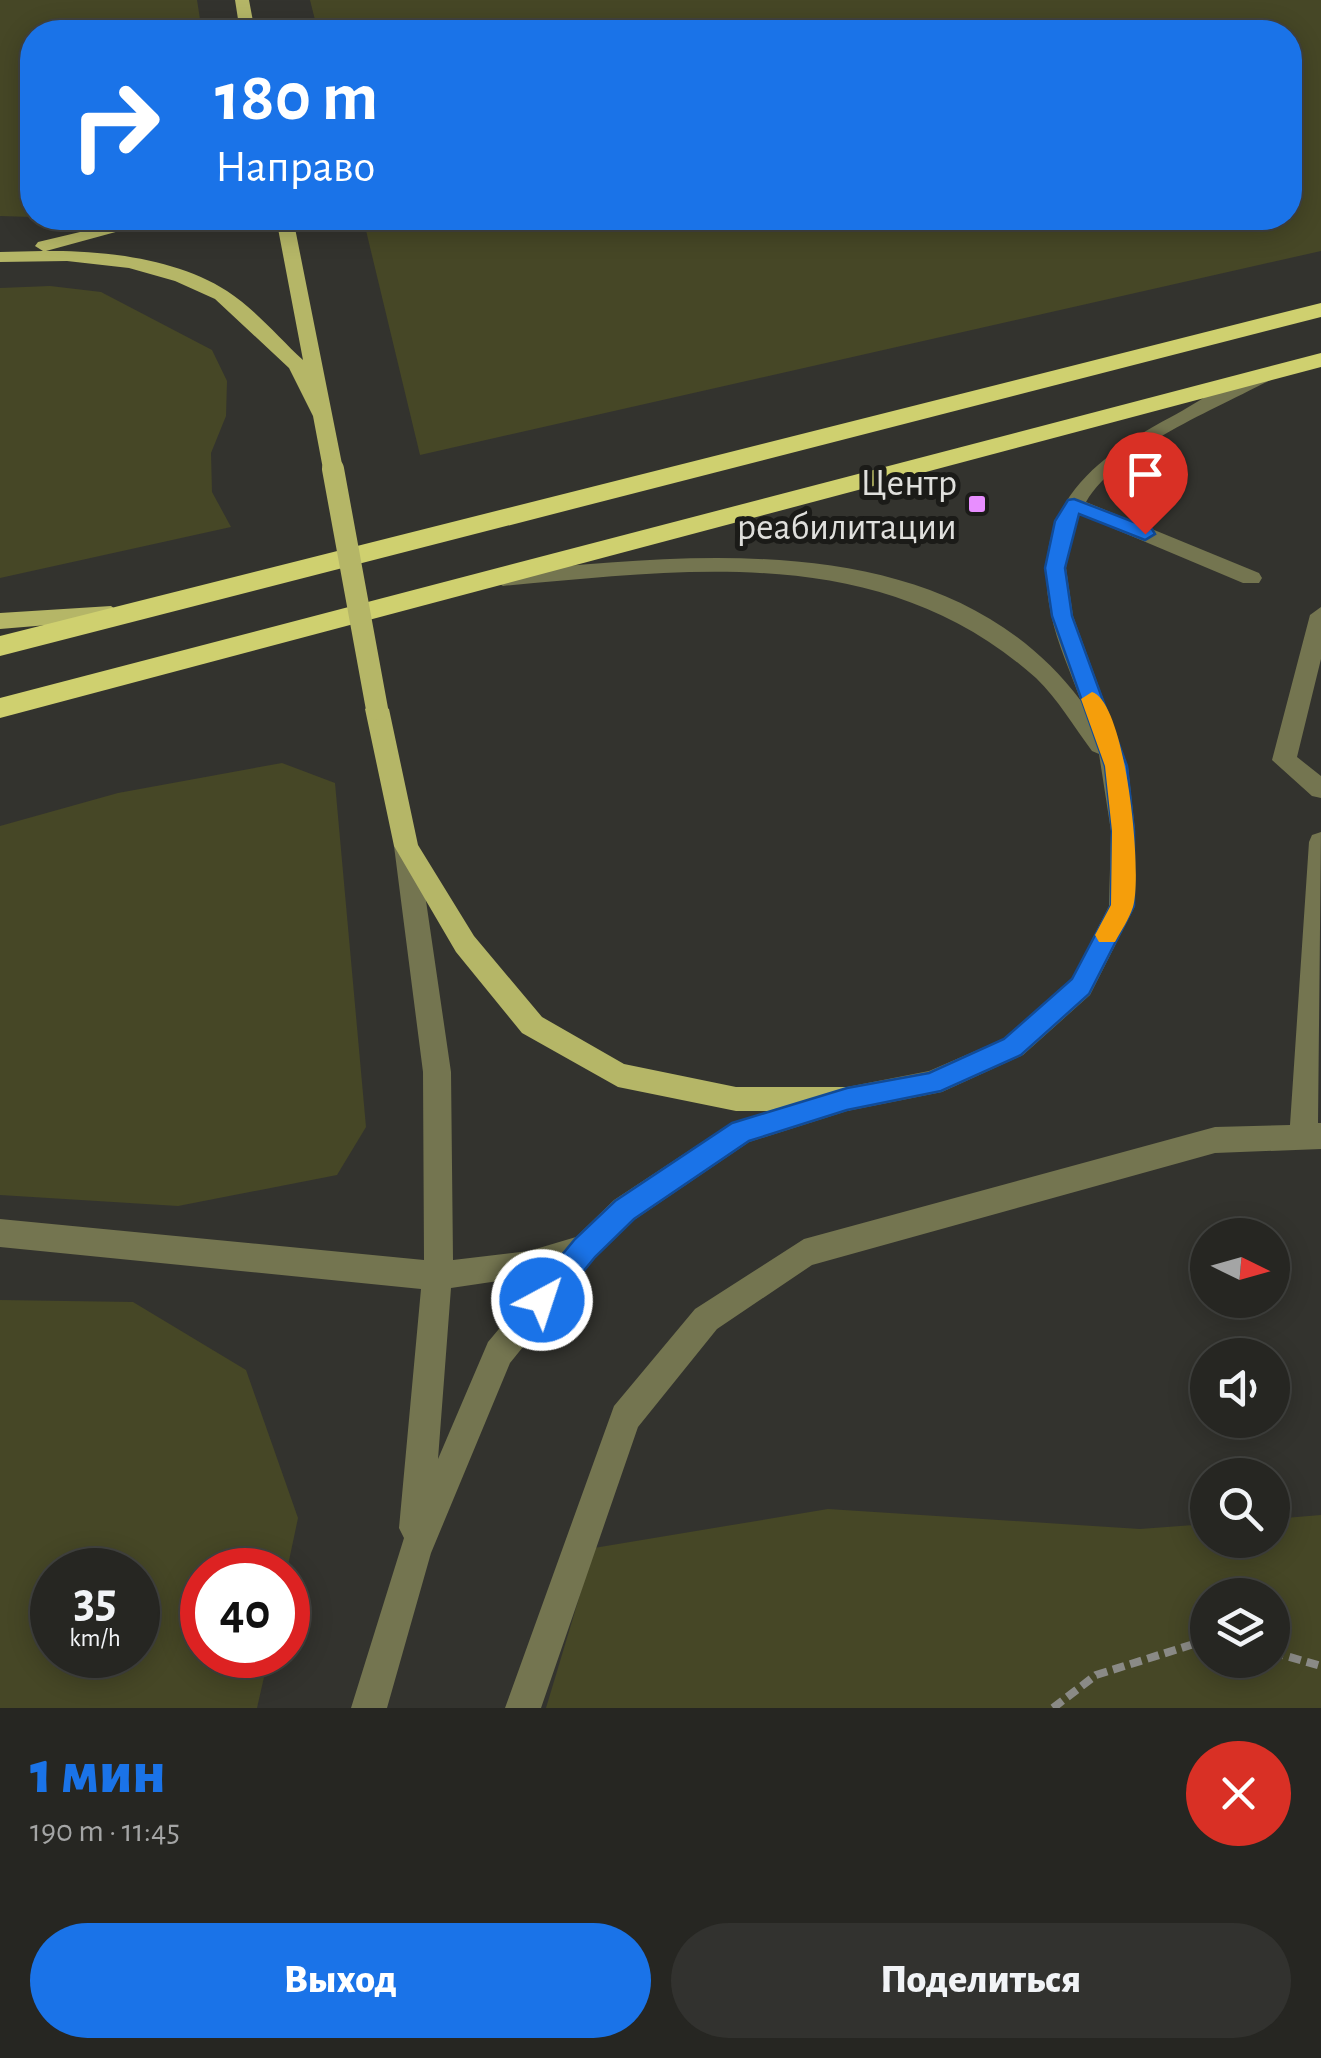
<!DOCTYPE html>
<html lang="ru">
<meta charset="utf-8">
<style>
body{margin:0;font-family:"Alegreya Sans",sans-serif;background:#32322f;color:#f1f3f6;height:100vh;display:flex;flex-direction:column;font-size:38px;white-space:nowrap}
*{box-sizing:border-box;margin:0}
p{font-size:32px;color:#a4a5a5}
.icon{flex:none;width:55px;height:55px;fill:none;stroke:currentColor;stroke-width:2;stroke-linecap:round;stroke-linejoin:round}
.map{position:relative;height:1708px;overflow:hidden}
.panel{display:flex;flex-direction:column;background:#262622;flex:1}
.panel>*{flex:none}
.top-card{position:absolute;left:20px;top:20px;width:1282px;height:210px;border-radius:40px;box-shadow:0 5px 25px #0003,0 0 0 2px #424340;background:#1a73e8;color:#fff;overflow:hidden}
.needle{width:65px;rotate:95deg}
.controls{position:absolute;left:1190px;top:1218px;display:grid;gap:20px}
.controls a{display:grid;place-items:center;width:100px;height:100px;border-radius:50%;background:#262622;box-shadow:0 5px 25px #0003,0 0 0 2px #424340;font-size:50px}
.speed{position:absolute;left:30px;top:1548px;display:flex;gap:20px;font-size:50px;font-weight:700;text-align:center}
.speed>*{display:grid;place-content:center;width:130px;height:130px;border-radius:50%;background:#262622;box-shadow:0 5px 25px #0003,0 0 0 2px #424340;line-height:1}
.speed small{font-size:25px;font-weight:400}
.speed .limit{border:15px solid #d22;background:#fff;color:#111}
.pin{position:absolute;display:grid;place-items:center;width:85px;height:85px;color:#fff;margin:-102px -42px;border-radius:50% 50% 50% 0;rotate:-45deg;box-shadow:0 0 10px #0007}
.pin .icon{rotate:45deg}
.me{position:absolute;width:110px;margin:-55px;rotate:40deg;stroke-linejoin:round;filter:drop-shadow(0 0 8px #0008)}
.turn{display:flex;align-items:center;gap:35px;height:210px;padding:0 30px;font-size:45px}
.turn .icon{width:130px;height:130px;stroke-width:2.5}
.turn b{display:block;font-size:70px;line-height:85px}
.round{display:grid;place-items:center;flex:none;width:105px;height:105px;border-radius:52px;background:#32322f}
.headline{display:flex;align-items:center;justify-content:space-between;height:170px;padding:0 30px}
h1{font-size:60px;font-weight:800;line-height:75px;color:#1a73e8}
.cta{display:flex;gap:20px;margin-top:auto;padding:20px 30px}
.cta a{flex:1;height:115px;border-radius:60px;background:#1a73e8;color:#fff;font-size:40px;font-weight:800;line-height:115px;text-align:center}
.cta a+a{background:#32322f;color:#f1f3f6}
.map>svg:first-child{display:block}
.green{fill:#464726;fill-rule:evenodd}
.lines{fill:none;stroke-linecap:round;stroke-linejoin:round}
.path{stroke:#8a8a86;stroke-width:8;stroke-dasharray:12 6;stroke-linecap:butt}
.minor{fill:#747550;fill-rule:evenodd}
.major{fill:#b5b667;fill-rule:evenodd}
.highway{fill:#cfd06f;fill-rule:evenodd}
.major-bridge{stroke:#b5b667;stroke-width:22}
.route{fill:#1a73e8;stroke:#114b97;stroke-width:2.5}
.slow{fill:#f59e0b}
.poi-dot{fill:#e88eff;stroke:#1b1b18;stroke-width:4}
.labels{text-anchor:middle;stroke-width:10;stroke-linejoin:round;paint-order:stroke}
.poi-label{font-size:38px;fill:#dfdfdc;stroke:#1b1b18;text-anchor:end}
</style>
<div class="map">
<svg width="1321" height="1708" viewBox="0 0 1321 1708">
<rect width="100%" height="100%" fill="#33332e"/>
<g class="green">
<polygon points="0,0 197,0 202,32 32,32 32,217 0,216"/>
<polygon points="310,0 1321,0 1321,251 420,455 363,218 1290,218 1290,32 318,32"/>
<polygon points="50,286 101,292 212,350 227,381 226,416 211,453 212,492 231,527 0,578 0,288"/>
<polygon points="282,763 335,783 366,1127 337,1175 178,1206 0,1195 0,826 118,793"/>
<path d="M0 1300 133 1302 246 1370 298 1518 287 1570H202V1655H269L257 1708H0ZM138 1570V1655H52V1570Z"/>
<path d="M828 1509 1140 1529 1207 1524 1208 1540H1272L1273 1519 1321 1515V1708H546L594 1548ZM1208 1595H1272V1660H1208Z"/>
</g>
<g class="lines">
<g class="path">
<polyline points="1272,1652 1321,1666"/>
<polyline points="1053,1708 1096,1675 1194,1644 1208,1645"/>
</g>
<g class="minor">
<path d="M1267 368 1277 374 1274 378C1217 409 1120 446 1086 502L1259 573 1262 578 1259 583H1243L1079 514 1075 521 1066 568 1073 616 1128 767 1135 831V906L1090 995 1023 1055 942 1092 847 1111 749 1142 634 1220 595 1258 510 1363 431 1553 387 1708H351L404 1538 399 1528 421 1289 0 1247V1219L424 1260 423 1072 394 846 397 839H415L418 846 451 1072 453 1260 529 1251 576 1237 614 1200 731 1123 847 1087 929 1071 1003 1039 1072 979 1109 906 1111 831 1099 754 1092 751C1074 727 1058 699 1036 678 883 542 691 569 503 586L492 579 503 572C695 554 948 524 1081 701 1071 673 1057 643 1051 614 1029 512 1088 461 1171 417 1201 401 1234 377 1267 368ZM545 1274 488 1342 438 1459 451 1288Z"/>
<polygon points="1321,607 1321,659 1297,757 1321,776 1321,798 1312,796 1272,760 1310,615"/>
<polygon points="1321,832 1318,1123 1321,1123 1321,1149 1215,1153 812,1265 717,1329 638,1427 541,1708 505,1708 614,1406 695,1309 804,1239 1215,1127 1290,1125 1309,842 1312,835"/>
</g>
<g class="major">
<polygon points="235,0 249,0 255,32 240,32"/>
<path d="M139 218H167L46 251C103 250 178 259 227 291 255 309 279 338 303 360L276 218H293L343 469 340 474 333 476 323 469 313 416 289 368 215 299 175 281 129 268 67 261 0 262V252L43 251 35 246 38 242Z"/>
<polygon points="111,606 122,614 119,619 0,629 0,613"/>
<polygon points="377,700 389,709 418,845 474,936 542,1017 624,1064 736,1087 847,1087 857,1090 861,1099 857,1108 847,1111 736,1111 618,1087 522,1033 456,952 394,846 365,709"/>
</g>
<g class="highway">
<polygon points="1321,303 1321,317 0,656 0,636"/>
<polygon points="1321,353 1321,367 0,718 0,698"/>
</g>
<polyline class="major-bridge" points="333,469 377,709"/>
</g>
<polygon class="route" points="1074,499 1152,529 1155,534 1145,540 1079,514 1065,568 1072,616 1127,766 1134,831 1134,906 1089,994 1021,1055 941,1091 847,1110 749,1141 634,1219 595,1257 552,1310 542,1313 532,1310 528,1300 532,1291 575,1239 615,1201 732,1123 847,1088 929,1073 1004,1039 1072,979 1111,905 1112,831 1105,766 1052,616 1045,568 1055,521 1068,500"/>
<path class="slow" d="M1092 692C1126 702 1143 874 1133 907 1129 919 1121 931 1115 942H1099L1095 935 1111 905 1112 831 1105 766 1081 699Z"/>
<rect class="poi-dot" x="967" y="494" width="20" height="20" rx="5"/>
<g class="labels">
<g class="poi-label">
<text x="957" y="495">Центр<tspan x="957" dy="44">реабилитации</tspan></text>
</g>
</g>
</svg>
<div class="controls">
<a><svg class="needle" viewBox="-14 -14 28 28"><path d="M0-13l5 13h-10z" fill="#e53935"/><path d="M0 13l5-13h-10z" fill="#a4a5a5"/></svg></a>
<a><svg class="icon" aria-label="sound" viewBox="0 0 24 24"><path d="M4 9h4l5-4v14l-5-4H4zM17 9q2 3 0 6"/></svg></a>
<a><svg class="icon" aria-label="search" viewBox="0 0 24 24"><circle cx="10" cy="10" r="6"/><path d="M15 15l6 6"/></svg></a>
<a><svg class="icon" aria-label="layers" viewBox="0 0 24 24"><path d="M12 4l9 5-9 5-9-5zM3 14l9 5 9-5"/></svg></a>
</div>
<div class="speed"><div>35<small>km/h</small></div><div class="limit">40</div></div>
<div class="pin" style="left:1145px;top:534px;background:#d93025"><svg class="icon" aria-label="arrive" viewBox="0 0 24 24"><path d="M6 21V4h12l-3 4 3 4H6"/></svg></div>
<svg class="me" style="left:542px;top:1300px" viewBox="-20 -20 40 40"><circle r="17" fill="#1a73e8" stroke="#fff" stroke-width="3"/><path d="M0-11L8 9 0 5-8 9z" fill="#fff"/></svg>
<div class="top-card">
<div class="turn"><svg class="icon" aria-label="right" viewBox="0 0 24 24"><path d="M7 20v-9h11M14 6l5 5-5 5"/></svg><div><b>180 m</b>Направо</div></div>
</div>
</div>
<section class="panel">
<div class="headline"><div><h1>1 мин</h1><p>190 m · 11:45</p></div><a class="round" style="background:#d93025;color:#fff"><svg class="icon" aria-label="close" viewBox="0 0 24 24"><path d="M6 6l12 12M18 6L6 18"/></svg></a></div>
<div class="cta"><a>Выход</a><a>Поделиться</a></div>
</section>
